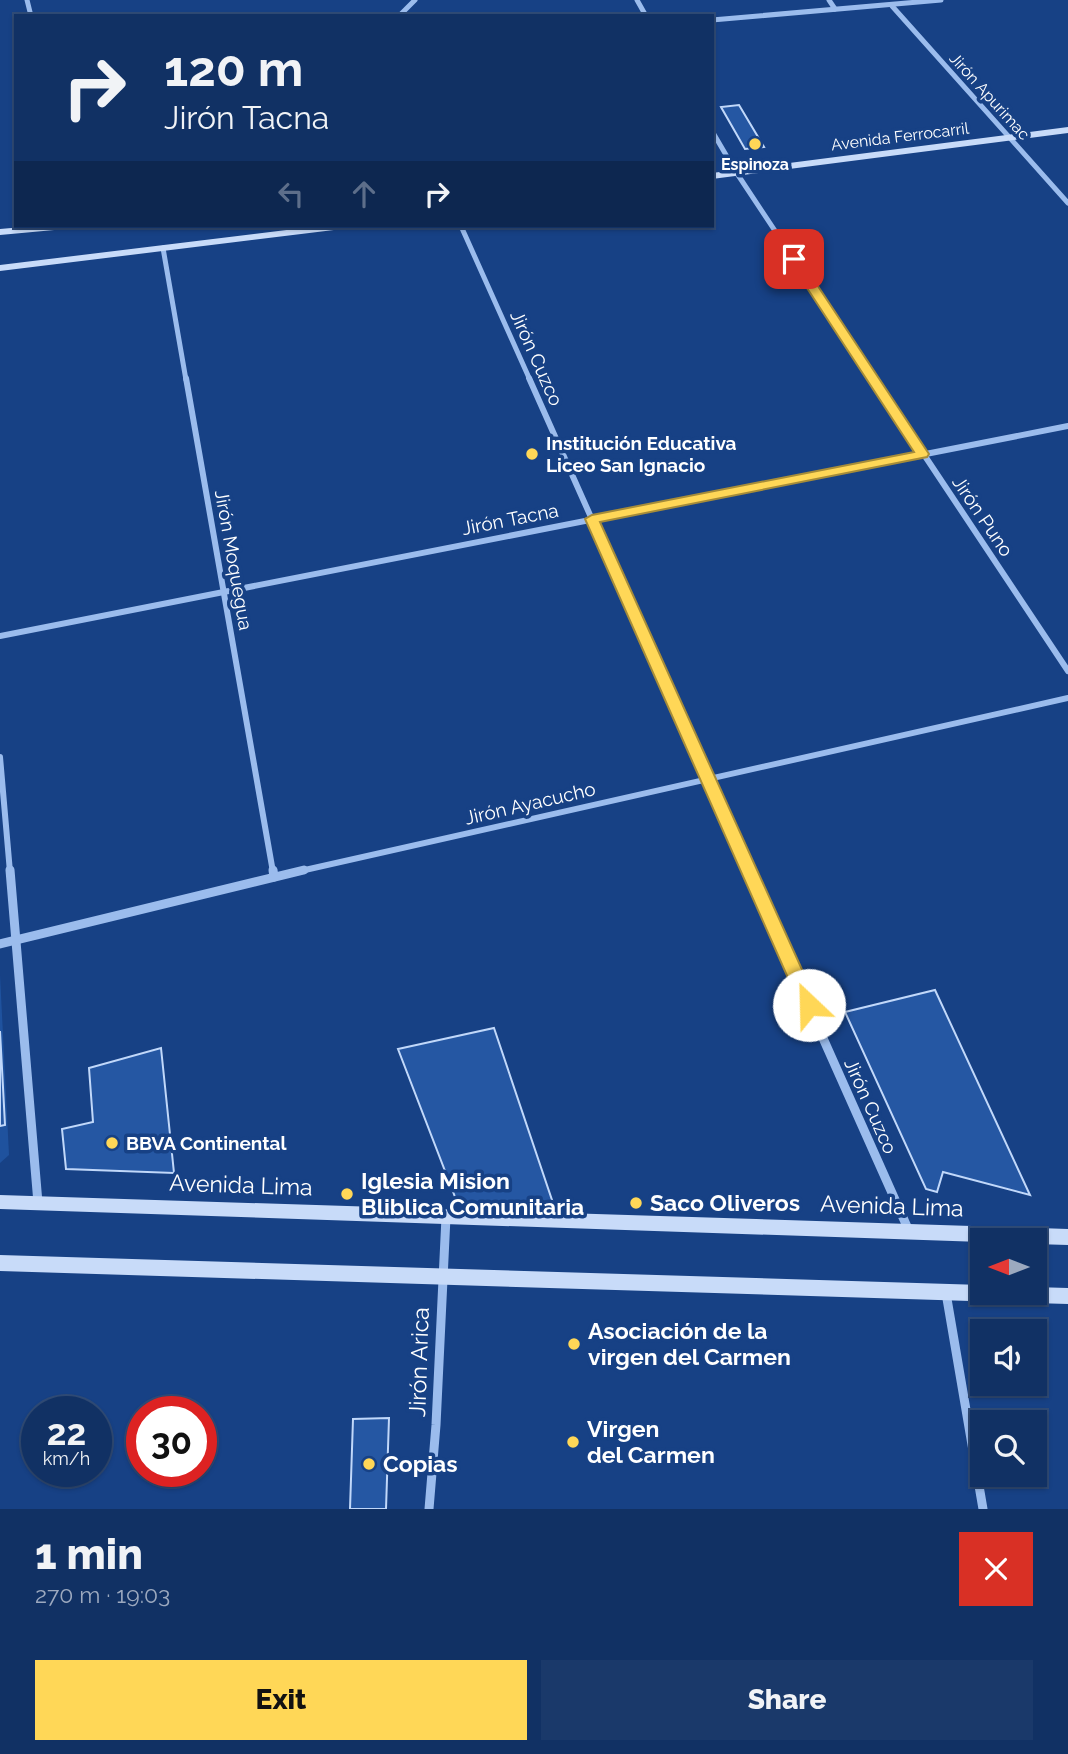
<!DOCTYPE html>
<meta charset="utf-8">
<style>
body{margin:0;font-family:Raleway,sans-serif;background:#1a396a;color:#f1f3f6;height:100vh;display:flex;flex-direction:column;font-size:26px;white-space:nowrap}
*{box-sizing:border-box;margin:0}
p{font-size:23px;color:#9ca9bf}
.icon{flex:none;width:38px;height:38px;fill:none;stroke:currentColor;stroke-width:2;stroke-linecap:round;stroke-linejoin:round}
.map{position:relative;height:1509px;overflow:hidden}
.drawer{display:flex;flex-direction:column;background:#113164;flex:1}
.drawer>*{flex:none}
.top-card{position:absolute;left:14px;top:14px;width:700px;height:214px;border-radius:0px;box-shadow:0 2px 5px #0004,0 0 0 2px #304c78;background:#113164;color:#f1f3f6;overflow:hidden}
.needle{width:46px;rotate:270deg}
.buttons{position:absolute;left:970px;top:1228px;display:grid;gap:14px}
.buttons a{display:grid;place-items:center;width:77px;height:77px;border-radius:0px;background:#113164;box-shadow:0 2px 5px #0004,0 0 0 2px #304c78;font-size:35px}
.speed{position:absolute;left:21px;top:1396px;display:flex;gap:14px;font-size:35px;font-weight:700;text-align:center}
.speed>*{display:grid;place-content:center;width:91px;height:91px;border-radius:50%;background:#113164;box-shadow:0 2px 5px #0004,0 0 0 2px #304c78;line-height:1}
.speed small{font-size:18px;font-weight:400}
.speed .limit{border:10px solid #d22;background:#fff;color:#111}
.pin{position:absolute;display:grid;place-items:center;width:60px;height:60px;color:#fff;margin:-30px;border-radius:14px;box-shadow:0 4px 10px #0006}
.me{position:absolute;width:77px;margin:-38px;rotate:336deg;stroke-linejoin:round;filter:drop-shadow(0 0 5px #0008)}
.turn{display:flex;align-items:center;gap:24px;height:147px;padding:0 35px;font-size:32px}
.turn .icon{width:91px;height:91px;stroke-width:2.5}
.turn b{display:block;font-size:49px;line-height:60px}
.lanes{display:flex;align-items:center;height:66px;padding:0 35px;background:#0003;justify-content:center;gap:35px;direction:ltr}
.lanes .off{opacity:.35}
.round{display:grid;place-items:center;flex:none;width:74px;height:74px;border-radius:0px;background:#1a396a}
.headline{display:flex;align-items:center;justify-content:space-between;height:119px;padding:0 35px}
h1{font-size:42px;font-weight:800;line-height:52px}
.cta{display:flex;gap:14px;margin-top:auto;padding:14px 35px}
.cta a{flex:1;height:80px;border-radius:0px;background:#ffd757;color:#111;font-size:28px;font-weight:800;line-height:80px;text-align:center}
.cta a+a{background:#1a396a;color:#f1f3f6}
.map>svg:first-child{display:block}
.green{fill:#1f529e}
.building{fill:#2557a3;stroke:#c1d8fa;stroke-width:2}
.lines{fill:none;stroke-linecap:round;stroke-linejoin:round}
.street-far2{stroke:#9bbced;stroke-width:5}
.street-far1{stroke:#9bbced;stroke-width:6}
.street{stroke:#9bbced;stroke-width:9}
.secondary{fill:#c8dbf9;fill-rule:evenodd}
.route{fill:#ffd757;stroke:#a68c39;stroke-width:2}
.poi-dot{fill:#ffd757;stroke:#174185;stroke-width:2.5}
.labels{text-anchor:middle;stroke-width:7;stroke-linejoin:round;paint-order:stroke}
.far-street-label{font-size:16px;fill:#fff;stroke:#174185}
.far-poi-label{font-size:16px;font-weight:bold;fill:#fff;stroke:#174185}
.street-label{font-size:19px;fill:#fff;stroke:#174185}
.poi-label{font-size:19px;font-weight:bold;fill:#fff;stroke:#174185;text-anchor:start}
.near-poi-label{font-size:23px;font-weight:bold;fill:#fff;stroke:#174185;text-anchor:start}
.near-street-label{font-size:23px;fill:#fff;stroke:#174185}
</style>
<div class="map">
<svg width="1068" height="1509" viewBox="0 0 1068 1509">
<rect width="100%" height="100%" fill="#174185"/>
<polygon class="green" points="0,975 9,1155 0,1163"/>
<g class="building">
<polygon points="739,105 764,147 745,149 721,107"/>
<polygon points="935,990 1030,1195 943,1172 937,1192 926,1189 845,1012"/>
<polygon points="494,1028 554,1206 457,1202 398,1049"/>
<polygon points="0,1031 5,1125 0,1126"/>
<polygon points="161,1048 174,1173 66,1169 62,1129 93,1122 89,1068"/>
<polygon points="389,1418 386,1509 350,1509 353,1419"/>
</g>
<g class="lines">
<g class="street-far2">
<polyline points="27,0 31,16"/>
<polyline points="637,0 646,16"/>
<polyline points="829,0 835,9"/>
<polyline points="892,6 1068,203"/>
<polyline points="399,16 415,0"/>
<polyline points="712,20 941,0"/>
<polyline points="712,131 736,172 874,380"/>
<polyline points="461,226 530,380"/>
<polyline points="163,248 186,380"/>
</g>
<g class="street-far1">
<polyline points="186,378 273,872"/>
<polyline points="529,378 749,872"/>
<polyline points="873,378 1068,671"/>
<polyline points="0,636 1068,426"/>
<polyline points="0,757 10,872"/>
<polyline points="296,872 1068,698"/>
</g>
<g class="street">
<polyline points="10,870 38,1203"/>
<polyline points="273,870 274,877"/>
<polyline points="748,870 909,1231"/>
<polyline points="0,944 304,870"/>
<polyline points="946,1293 983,1509"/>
<polyline points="429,1509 436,1425 446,1217"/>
</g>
<g class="secondary">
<polygon points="1068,127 1068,133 712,179 712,173"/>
<polygon points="34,226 70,226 65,229 0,235 0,229"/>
<polygon points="319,226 347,226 342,229 0,271 0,265"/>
<polygon points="0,1195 1068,1229 1068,1245 1034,1244 1034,1241 982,1242 0,1209"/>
<polygon points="0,1255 982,1285 982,1293 1034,1293 1034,1287 1068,1288 1068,1304 0,1271"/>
</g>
</g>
<polygon class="route" points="794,256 800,259 929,454 927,457 600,522 818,1005 815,1010 809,1012 802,1010 800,1005 585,519 592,515 914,452 788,259"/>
<g class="poi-dot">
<circle cx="755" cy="144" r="7"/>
<circle cx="532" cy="454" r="7"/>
<circle cx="112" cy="1143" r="7"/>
<circle cx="347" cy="1194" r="7"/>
<circle cx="636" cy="1203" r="7"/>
<circle cx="574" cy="1344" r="7"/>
<circle cx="573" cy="1442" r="7"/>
<circle cx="369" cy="1464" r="7"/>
</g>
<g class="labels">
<g class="far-street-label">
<text transform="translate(990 96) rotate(48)" y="6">Jirón Apurimac</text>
<text transform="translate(900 136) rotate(-7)" y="6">Avenida Ferrocarril</text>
</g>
<g class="far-poi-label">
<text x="755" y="170">Espinoza</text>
</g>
<g class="street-label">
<text transform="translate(537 358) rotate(66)" y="7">Jirón Cuzco</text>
<text transform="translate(983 516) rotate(56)" y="7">Jirón Puno</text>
<text transform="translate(510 519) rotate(-11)" y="7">Jirón Tacna</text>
<text transform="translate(234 560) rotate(80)" y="7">Jirón Moquegua</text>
<text transform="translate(530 803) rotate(-13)" y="7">Jirón Ayacucho</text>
<text transform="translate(871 1106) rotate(66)" y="7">Jirón Cuzco</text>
</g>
<g class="poi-label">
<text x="546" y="450">Institución Educativa<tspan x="546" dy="22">Liceo San Ignacio</tspan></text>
<text x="126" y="1150">BBVA Continental</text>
</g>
<g class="near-poi-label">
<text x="361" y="1189">Iglesia Mision<tspan x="361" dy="26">Bliblica Comunitaria</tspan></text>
<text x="650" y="1211">Saco Oliveros</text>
<text x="588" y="1339">Asociación de la<tspan x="588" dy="26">virgen del Carmen</tspan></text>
<text x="587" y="1437">Virgen<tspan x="587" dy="26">del Carmen</tspan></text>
<text x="383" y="1472">Copias</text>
</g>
<g class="near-street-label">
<text transform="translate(241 1185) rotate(2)" y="8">Avenida Lima</text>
<text transform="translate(892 1206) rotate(2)" y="8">Avenida Lima</text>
<text transform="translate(419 1362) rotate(-88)" y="8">Jirón Arica</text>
</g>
</g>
</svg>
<div class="buttons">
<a><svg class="needle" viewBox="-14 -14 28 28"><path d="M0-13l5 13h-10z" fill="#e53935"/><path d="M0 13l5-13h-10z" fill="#9ca9bf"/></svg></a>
<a><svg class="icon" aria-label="sound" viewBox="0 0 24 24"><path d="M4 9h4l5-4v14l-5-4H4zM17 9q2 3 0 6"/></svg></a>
<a><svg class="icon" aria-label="search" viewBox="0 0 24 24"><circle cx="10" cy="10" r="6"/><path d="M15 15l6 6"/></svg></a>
</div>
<div class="speed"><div>22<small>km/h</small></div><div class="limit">30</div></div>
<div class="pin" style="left:794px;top:259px;background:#d93025"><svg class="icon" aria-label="arrive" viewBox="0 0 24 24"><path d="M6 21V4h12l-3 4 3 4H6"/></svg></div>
<svg class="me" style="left:809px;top:1005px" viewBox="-20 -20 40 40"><circle r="19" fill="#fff"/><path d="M0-13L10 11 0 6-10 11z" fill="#ffd757"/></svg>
<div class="top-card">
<div class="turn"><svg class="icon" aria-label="right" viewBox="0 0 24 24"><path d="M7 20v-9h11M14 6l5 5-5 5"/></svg><div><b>120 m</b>Jirón Tacna</div></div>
<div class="lanes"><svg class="icon off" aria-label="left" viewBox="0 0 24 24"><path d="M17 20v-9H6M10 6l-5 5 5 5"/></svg><svg class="icon off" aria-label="ahead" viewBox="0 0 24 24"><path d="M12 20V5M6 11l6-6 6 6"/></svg><svg class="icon" aria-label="right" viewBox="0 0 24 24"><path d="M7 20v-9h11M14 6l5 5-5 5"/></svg></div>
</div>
</div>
<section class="drawer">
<div class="headline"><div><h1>1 min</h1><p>270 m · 19:03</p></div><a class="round" style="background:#d93025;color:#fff"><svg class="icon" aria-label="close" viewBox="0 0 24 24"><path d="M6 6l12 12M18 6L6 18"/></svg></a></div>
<div class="cta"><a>Exit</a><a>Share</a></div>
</section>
